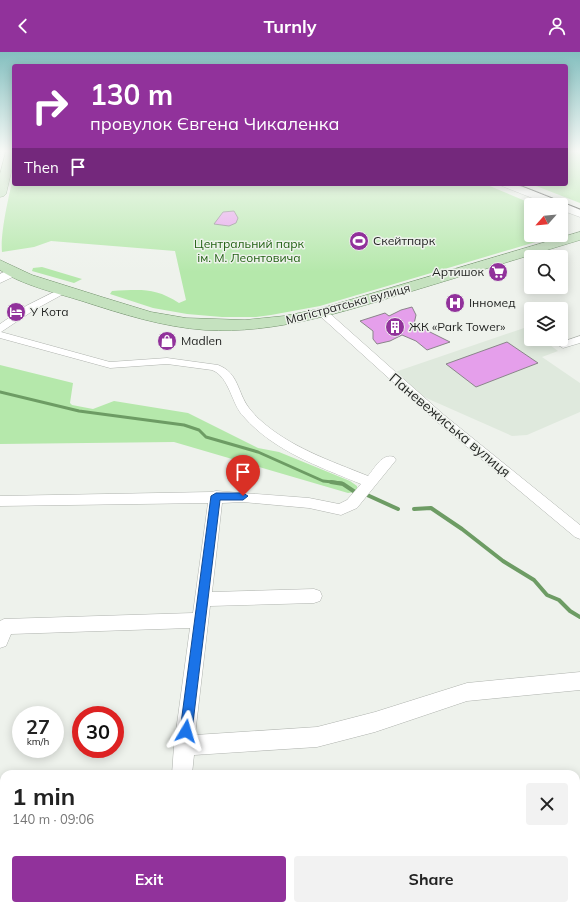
<!DOCTYPE html>
<meta charset="utf-8">
<style>
body{margin:0;font-family:Mulish,sans-serif;background:#f2f2f2;color:#222;height:100vh;display:flex;flex-direction:column;font-size:15px;white-space:nowrap}
*{box-sizing:border-box;margin:0}
p{font-size:13px;color:#767676}
.icon{flex:none;width:22px;height:22px;fill:none;stroke:currentColor;stroke-width:2;stroke-linecap:round;stroke-linejoin:round}
.map{position:relative;flex:1;overflow:hidden}
.details{position:absolute;left:0px;top:718px;width:580px;height:140px;display:flex;flex-direction:column;background:#fff;border-radius:12px 12px 0 0;box-shadow:0 2px 10px #0003}
.details>*{flex:none}
.banner{position:absolute;left:12px;top:12px;width:556px;height:122px;border-radius:4px;box-shadow:0 2px 10px #0003;background:#91329b;color:#fff;overflow:hidden}
.needle{width:26px;rotate:243deg}
.fabs{position:absolute;left:524px;top:146px;display:grid;gap:8px}
.fabs a{display:grid;place-items:center;width:44px;height:44px;border-radius:4px;background:#fff;box-shadow:0 2px 10px #0003;font-size:20px}
.speed{position:absolute;left:12px;top:654px;display:flex;gap:8px;font-size:20px;font-weight:700;text-align:center}
.speed>*{display:grid;place-content:center;width:52px;height:52px;border-radius:50%;background:#fff;box-shadow:0 2px 10px #0003;line-height:1}
.speed small{font-size:10px;font-weight:400}
.speed .limit{border:6px solid #d22;background:#fff;color:#111}
.pin{position:absolute;display:grid;place-items:center;width:34px;height:34px;color:#fff;margin:-41px -17px;border-radius:50% 50% 50% 0;rotate:-45deg;box-shadow:0 0 4px #0007}
.pin .icon{rotate:45deg}
.me{position:absolute;width:44px;margin:-22px;rotate:7deg;stroke-linejoin:round;filter:drop-shadow(0 0 3px #0008)}
.turn{display:flex;align-items:center;gap:14px;height:84px;padding:0 12px;font-size:18px}
.turn .icon{width:52px;height:52px;stroke-width:2.5}
.turn b{display:block;font-size:28px;line-height:34px}
.then{display:flex;align-items:center;height:38px;padding:0 12px;background:#0003;gap:8px;font-size:15px}
.round{display:grid;place-items:center;flex:none;width:42px;height:42px;border-radius:4px;background:#f2f2f2}
.head{display:flex;align-items:center;justify-content:space-between;height:68px;padding:0 12px}
h1{font-size:24px;font-weight:700;line-height:30px}
.action{display:flex;gap:8px;margin-top:auto;padding:8px 12px}
.action a{flex:1;height:46px;border-radius:4px;background:#91329b;color:#fff;font-size:16px;font-weight:700;line-height:46px;text-align:center}
.action a+a{background:#f2f2f2;color:#222}
header{display:flex;justify-content:space-between;align-items:center;height:52px;padding:0 12px;background:#91329b;color:#fff;font-size:18px;font-weight:700}
.map>svg:first-child{display:block}
.built{fill:#dfe9dd}
.green{fill:#b5e8ab}
.lines{fill:none;stroke-linecap:round;stroke-linejoin:round}
.stream-far1{stroke:#6d9c64;stroke-width:3}
.stream{stroke:#6d9c64;stroke-width:4}
.building{fill:#e59feb;stroke:#8a858a}
.minor-casing{stroke:#afb3ae;stroke-width:1}
.secondary-casing{stroke:#afb3ae;stroke-width:1}
.primary-casing{stroke:#72916c;stroke-width:1}
.minor{fill:#fff;fill-rule:evenodd}
.secondary{fill:#fff;fill-rule:evenodd}
.primary{fill:#c5e2bf;fill-rule:evenodd}
.tram{stroke:#3b3d3b;stroke-width:1}
.route{fill:#1a73e8;stroke:#114b97}
.labels{text-anchor:middle;stroke-width:3;stroke-linejoin:round;paint-order:stroke}
.far-poi-label{font-size:12px;fill:#1f211f;stroke:#eef2ec;text-anchor:start}
.far-park-label{font-size:12px;fill:#226113;stroke:#eef2ec}
.far-street-label{font-size:12px;fill:#1f211f;stroke:#eef2ec}
.street-label{font-size:14px;fill:#1f211f;stroke:#eef2ec}
</style>
<header><svg class="icon" aria-label="back" viewBox="0 0 24 24"><path d="M15 5l-7 7 7 7"/></svg>Turnly<svg class="icon" aria-label="person" viewBox="0 0 24 24"><circle cx="12" cy="8" r="4"/><path d="M4 21q1-7 8-7t8 7"/></svg></header>
<div class="map">
<svg width="580" height="858" viewBox="0 0 580 858">
<rect width="100%" height="100%" fill="#eef2ec"/>
<polygon class="built" points="530,274 531,287 542,287 558,299 542,305 580,331 580,360 527,383 512,384 424,345 395,320"/>
<g class="green">
<polygon points="566,100 580,100 580,151 531,132 566,132"/>
<path d="M14 123V132H485L535 153H531V167L528 168 531 169V183H559L320 254 271 263 256 265H222L187 262 153 256 110 242 112 239C140 238 154 235 179 251L186 248 175 199 51 189 34 195 2 200C0 182 9 142 14 123Z"/>
<polygon points="42,215 82,227 74,231 32,219 33,216"/>
<polygon points="0,313 73,331 70,351 72,353 93,357 114,349 188,361 258,396 279,400 350,429 357,434 357,437 355,440 348,441 174,390 0,392"/>
</g>
<g class="lines">
<polyline class="stream-far1" points="0,340 79,359 184,373 199,378 206,385 258,400 323,429 342,431"/>
<g class="stream">
<polyline points="331,430 343,432 355,440"/>
<polyline points="365,442 398,457"/>
<polyline points="414,457 431,456 462,477 503,509 534,528 547,543 559,548 570,559 580,565"/>
</g>
</g>
<g class="building">
<polygon points="234,159 238,166 236,171 229,174 214,172 223,160"/>
<polygon points="412,255 416,263 414,272 450,290 427,298 416,289 402,283 390,289 377,292 373,287 373,279 360,269 385,261 389,264 401,258"/>
<polygon points="507,290 538,311 476,335 446,312"/>
</g>
<g class="lines">
<defs>
<g id="minor">
<path d="M64 235 67 236 69 238 67 240 34 258 1 280 110 310 167 306 218 313C239 321 237 340 249 356 252 360 256 364 259 367 289 395 331 409 368 424 375 416 382 401 394 405L396 408 357 456 341 463 309 456 243 450 222 451 212 540 314 537 320 539 322 544 320 549 314 551 210 554 195 683 317 675 375 660 467 631 580 620V638L467 649 375 680 317 695 194 703 192 722H172L174 694 190 576 11 582 6 594 0 596V569L4 567 193 561 208 451 0 454V444L211 440 216 439 309 446 339 452 347 448 361 432C320 415 274 399 244 365 231 352 230 325 212 318L167 312 110 316 0 286V272L26 254Z"/>
<polygon points="323,258 327,259 444,363 580,473 580,487 575,485 436,369 319,263 318,261 319,259"/>
<polygon points="580,284 580,291 563,296 558,293 559,291"/>
<rect x="161" y="854" width="24" height="4"/>
</g>
<g id="secondary">
<path d="M501 132C528 132 555 148 580 158V165L561 158V153H550L502 134Z"/>
<polygon points="12,216 17,217 18,220 17,223 0,231 0,222"/>
</g>
<g id="primary">
<polygon points="6,100 14,100 14,108 6,142 4,144 0,145 0,122"/>
<path d="M580 180V188C523 205 466 223 409 240 342 260 276 282 205 278 163 275 122 262 82 249 57 241 21 233 0 218V208L32 223 102 245 151 260 186 266 245 268 284 264 319 257Z"/>
</g>
</defs>
<use href="#minor" class="minor-casing"/>
<use href="#secondary" class="secondary-casing"/>
<use href="#primary" class="primary-casing"/>
<use href="#minor" class="minor"/>
<use href="#secondary" class="secondary"/>
<use href="#primary" class="primary"/>
<polyline class="tram" points="517,132 580,157"/>
</g>
<linearGradient id="sky" x2="0" y2="1"><stop stop-color="#84bfbf"/><stop offset="0.45" stop-color="#f7f9f6"/><stop offset="1" stop-color="#f7f9f6" stop-opacity="0"/></linearGradient>
<rect width="580" height="220" fill="url(#sky)"/>
<polygon class="route" points="216,441 243,441 248,444 243,448 220,448 192,679 191,683 186,685 181,683 180,679 211,444"/>
<defs>
<symbol id="stadium-disc" viewBox="-11 -11 22 22"><circle r="9.5" fill="#91329b" stroke="#eef2ec"/><path d="M0-5a6.5 5 0 1 0 0 10a6.5 5 0 1 0 0-10ZM-3.5-1.8h7v3.6h-7Z" fill="#fff"/></symbol>
<symbol id="supermarket-disc" viewBox="-11 -11 22 22"><circle r="9.5" fill="#91329b" stroke="#eef2ec"/><path d="M-6-5.5h2.5l.6 2H6L4.5 2H-2.5L-4.4-4H-6ZM-1.5 3.2a1.3 1.3 0 1 0 .1 0ZM3 3.2a1.3 1.3 0 1 0 .1 0Z" fill="#fff"/></symbol>
<symbol id="hospital-disc" viewBox="-11 -11 22 22"><circle r="9.5" fill="#91329b" stroke="#eef2ec"/><path d="M-5-5h3v3.5h4V-5h3V5h-3V1.5h-4V5h-3Z" fill="#fff"/></symbol>
<symbol id="hotel-disc" viewBox="-11 -11 22 22"><circle r="9.5" fill="#91329b" stroke="#eef2ec"/><path d="M-6-4.5h1.5V1H6V5H4.5V3h-9V5H-6ZM-4 0a1.8 1.8 0 1 1 3.6 0ZM.5 0V-2.5h3Q6-2.5 6 0Z" fill="#fff"/></symbol>
<symbol id="building-disc" viewBox="-11 -11 22 22"><circle r="9.5" fill="#91329b" stroke="#eef2ec"/><path d="M-4-6H4V6H1V3H-1V6H-4ZM-2.5-4.3h1.7v1.8h-1.7ZM.8-4.3h1.7v1.8H.8ZM-2.5-1h1.7V.8h-1.7ZM.8-1h1.7V.8H.8Z" fill="#fff"/></symbol>
<symbol id="shop-disc" viewBox="-11 -11 22 22"><circle r="9.5" fill="#91329b" stroke="#eef2ec"/><path d="M-5-2.5h2.3a2.7 3.5 0 0 1 5.4 0H5L5.5 6h-11ZM-1.5-2.5h3a1.5 2.3 0 0 0-3 0Z" fill="#fff"/></symbol>
</defs>
<g fill-rule="evenodd">
<use href="#stadium-disc" x="348" y="178" width="22" height="22"/>
<use href="#supermarket-disc" x="487" y="209" width="22" height="22"/>
<use href="#hospital-disc" x="444" y="240" width="22" height="22"/>
<use href="#hotel-disc" x="5" y="249" width="22" height="22"/>
<use href="#building-disc" x="384" y="264" width="22" height="22"/>
<use href="#shop-disc" x="156" y="278" width="22" height="22"/>
</g>
<g class="labels">
<g class="far-poi-label">
<text x="373" y="193">Скейтпарк</text>
<text x="484" y="224" text-anchor="end">Артишок</text>
<text x="469" y="255">Інномед</text>
<text x="30" y="264">У Кота</text>
<text x="409" y="279">ЖК «Park Tower»</text>
<text x="181" y="293">Madlen</text>
</g>
<g class="far-park-label">
<text x="249" y="196">Центральний парк<tspan x="249" dy="14">ім. М. Леонтовича</tspan></text>
</g>
<g class="far-street-label">
<text transform="translate(348 252) rotate(-15)" y="4">Магістратська вулиця</text>
</g>
<g class="street-label">
<text transform="translate(450 373) rotate(40)" y="5">Паневежиська вулиця</text>
</g>
</g>
</svg>
<div class="fabs">
<a><svg class="needle" viewBox="-14 -14 28 28"><path d="M0-13l5 13h-10z" fill="#e53935"/><path d="M0 13l5-13h-10z" fill="#767676"/></svg></a>
<a><svg class="icon" aria-label="search" viewBox="0 0 24 24"><circle cx="10" cy="10" r="6"/><path d="M15 15l6 6"/></svg></a>
<a><svg class="icon" aria-label="layers" viewBox="0 0 24 24"><path d="M12 4l9 5-9 5-9-5zM3 14l9 5 9-5"/></svg></a>
</div>
<div class="speed"><div>27<small>km/h</small></div><div class="limit">30</div></div>
<div class="pin" style="left:243px;top:444px;background:#d93025"><svg class="icon" aria-label="arrive" viewBox="0 0 24 24"><path d="M6 21V4h12l-3 4 3 4H6"/></svg></div>
<svg class="me" style="left:186px;top:679px" viewBox="-20 -20 40 40"><path d="M0-17L14 15 0 8-14 15z" fill="#1a73e8" stroke="#fff" stroke-width="4"/></svg>
<div class="banner">
<div class="turn"><svg class="icon" aria-label="right" viewBox="0 0 24 24"><path d="M7 20v-9h11M14 6l5 5-5 5"/></svg><div><b>130 m</b>провулок Євгена Чикаленка</div></div>
<div class="then">Then<svg class="icon" aria-label="arrive" viewBox="0 0 24 24"><path d="M6 21V4h12l-3 4 3 4H6"/></svg></div>
</div>
<section class="details">
<div class="head"><div><h1>1 min</h1><p>140 m · 09:06</p></div><a class="round"><svg class="icon" aria-label="close" viewBox="0 0 24 24"><path d="M6 6l12 12M18 6L6 18"/></svg></a></div>
<div class="action"><a>Exit</a><a>Share</a></div>
</section>
</div>
